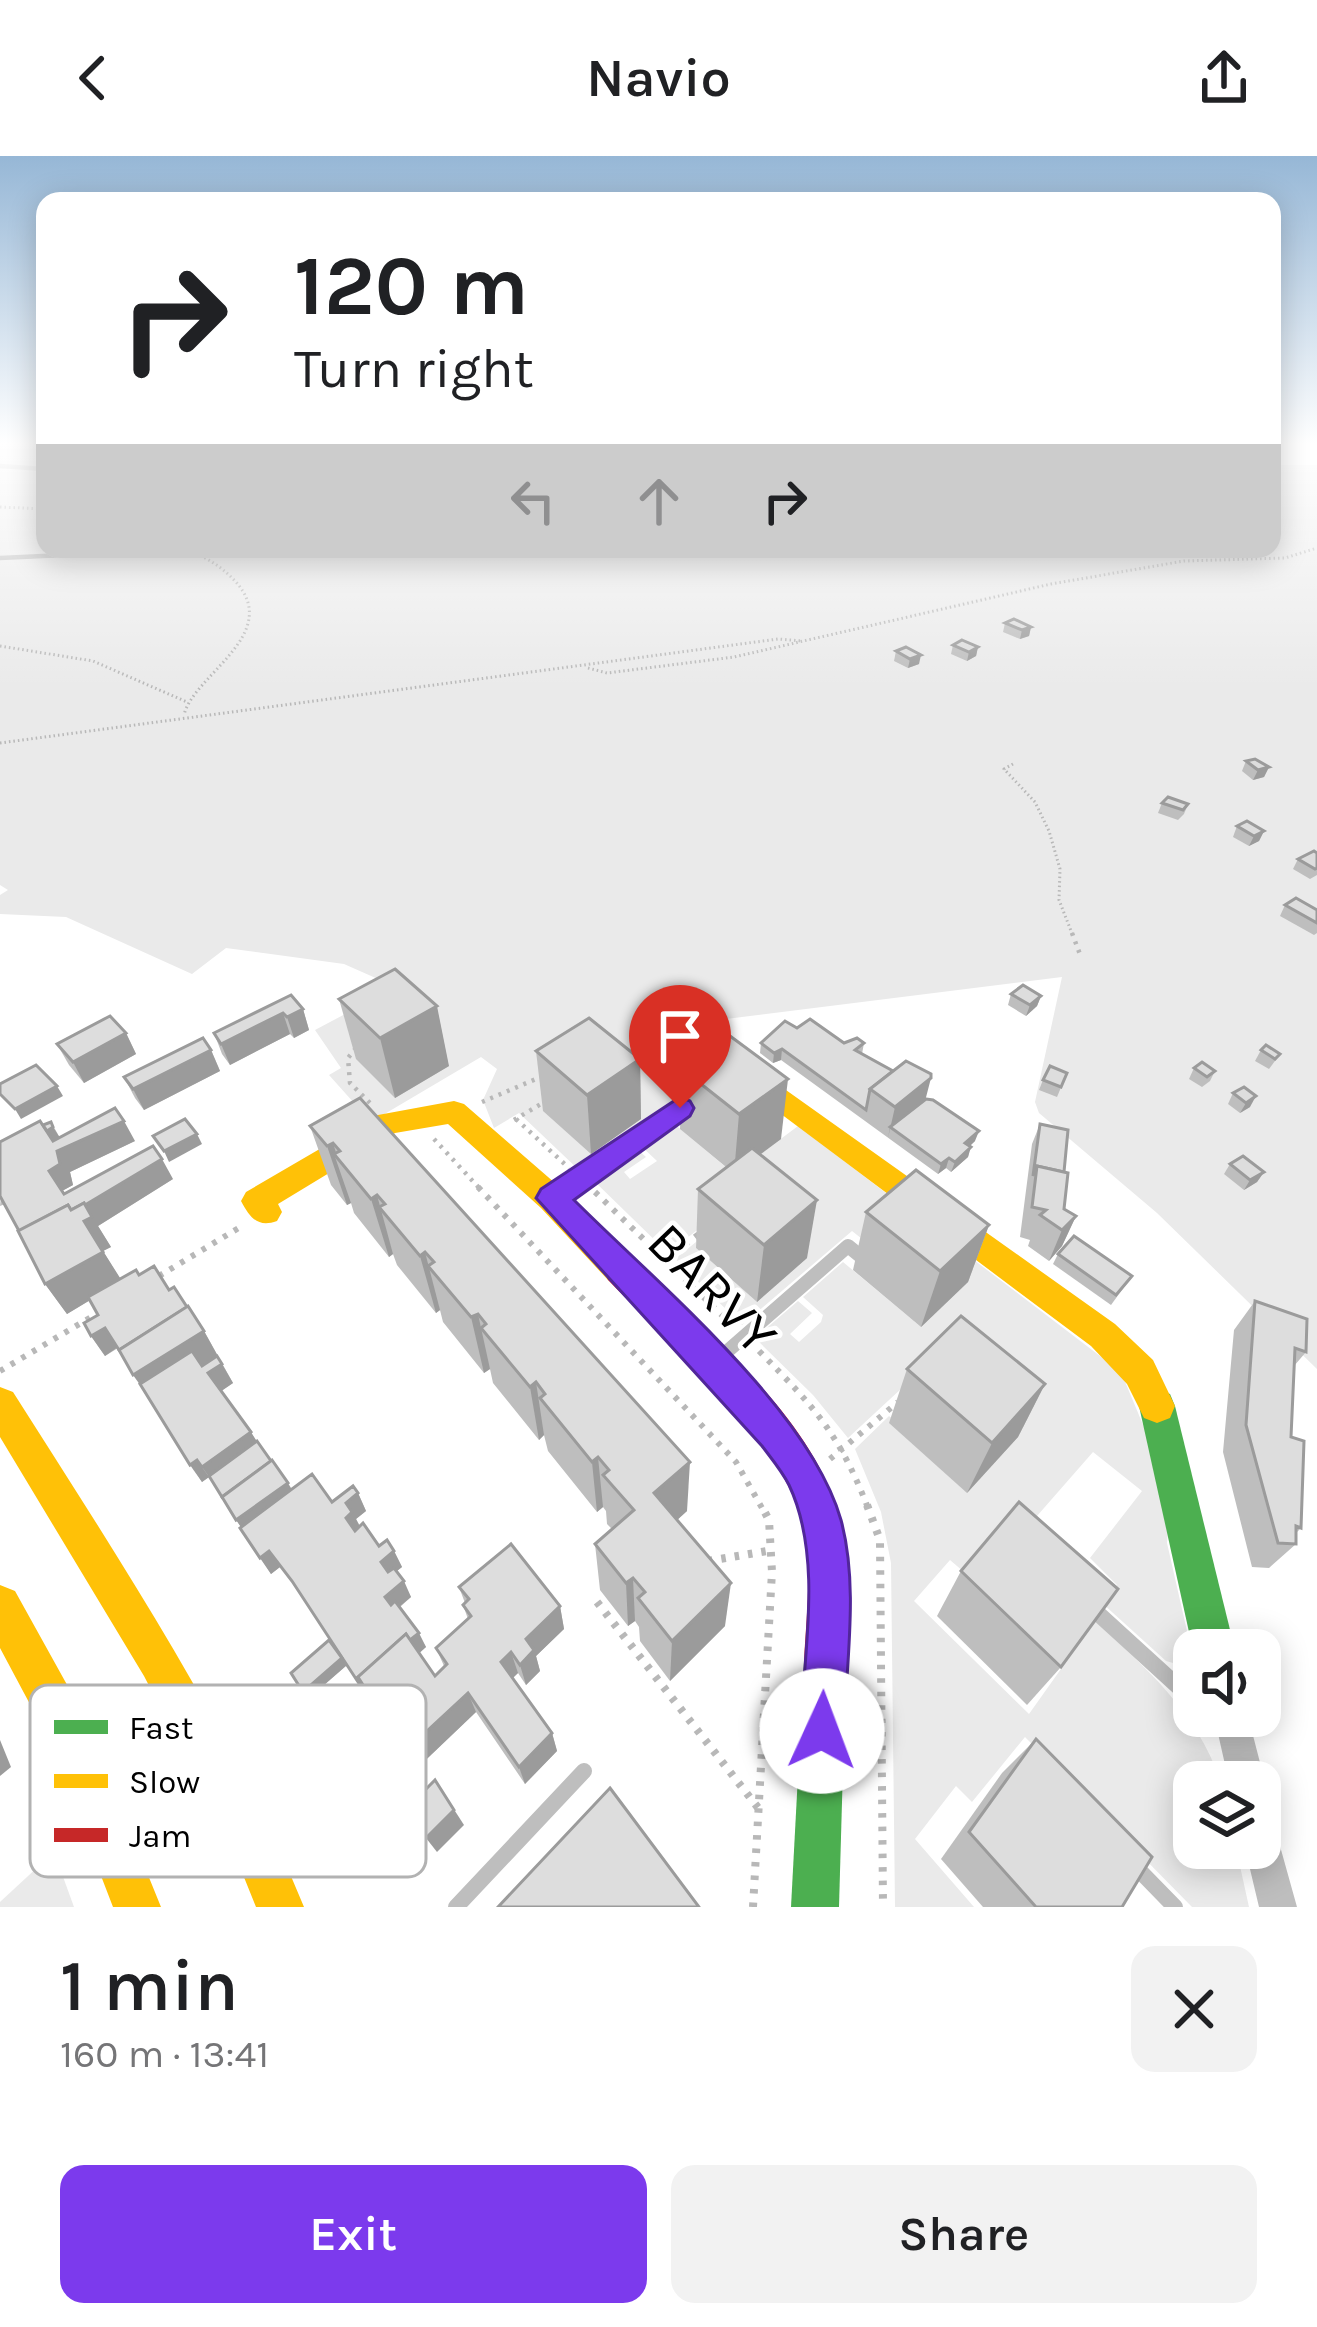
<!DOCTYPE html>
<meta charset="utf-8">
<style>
body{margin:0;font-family:Karla,sans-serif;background:#f2f2f2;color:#202124;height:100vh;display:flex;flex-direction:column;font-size:45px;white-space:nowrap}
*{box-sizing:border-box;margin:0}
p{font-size:39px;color:#757577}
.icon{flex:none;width:66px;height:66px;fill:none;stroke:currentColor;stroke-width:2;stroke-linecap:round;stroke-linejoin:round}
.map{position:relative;height:1751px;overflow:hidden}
.side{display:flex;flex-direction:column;background:#fff;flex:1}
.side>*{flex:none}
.banner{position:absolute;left:36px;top:36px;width:1245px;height:366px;border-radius:24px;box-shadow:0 6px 30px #0003;background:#fff;color:#202124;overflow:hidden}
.controls{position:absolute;left:1173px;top:1473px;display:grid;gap:24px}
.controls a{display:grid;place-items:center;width:108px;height:108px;border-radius:24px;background:#fff;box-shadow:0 6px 30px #0003;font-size:60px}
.pin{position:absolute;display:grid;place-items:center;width:102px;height:102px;color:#fff;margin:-123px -51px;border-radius:50% 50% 50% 0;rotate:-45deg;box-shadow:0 0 12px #0007}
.pin .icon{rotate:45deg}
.me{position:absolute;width:132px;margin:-66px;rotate:2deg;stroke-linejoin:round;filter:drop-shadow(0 0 9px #0008)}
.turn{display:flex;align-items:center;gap:42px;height:252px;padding:0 60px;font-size:54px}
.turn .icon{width:156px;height:156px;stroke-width:2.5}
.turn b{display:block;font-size:84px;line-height:102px}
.lanes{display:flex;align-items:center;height:114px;padding:0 60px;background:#0003;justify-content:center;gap:60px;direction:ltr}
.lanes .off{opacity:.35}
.round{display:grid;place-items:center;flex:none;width:126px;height:126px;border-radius:24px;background:#f2f2f2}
.overview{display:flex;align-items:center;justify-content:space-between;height:204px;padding:0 60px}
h1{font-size:72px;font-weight:600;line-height:90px}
.cta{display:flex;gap:24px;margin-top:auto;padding:24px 60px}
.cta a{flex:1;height:138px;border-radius:24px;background:#7c3aed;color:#fff;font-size:48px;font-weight:600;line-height:138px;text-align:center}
.cta a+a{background:#f2f2f2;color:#202124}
header{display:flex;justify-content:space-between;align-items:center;height:156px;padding:0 60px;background:#fff;font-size:54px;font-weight:600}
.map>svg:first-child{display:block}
.green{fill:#eaeaea}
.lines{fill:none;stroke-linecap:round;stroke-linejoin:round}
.stream{stroke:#bcbcbc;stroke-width:4.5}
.path-far3{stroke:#b8b8b8;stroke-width:3;stroke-dasharray:1.5 3;stroke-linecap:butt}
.path-far2{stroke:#b8b8b8;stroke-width:4.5;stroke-dasharray:3 6;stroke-linecap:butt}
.path-far1{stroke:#b8b8b8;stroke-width:6;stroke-dasharray:4.5 8;stroke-linecap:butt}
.path{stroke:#b8b8b8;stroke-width:8;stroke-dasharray:4.5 9;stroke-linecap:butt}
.lane-far2{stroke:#bebebe;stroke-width:10}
.lane-far1{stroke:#bebebe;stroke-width:14}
.lane{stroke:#bebebe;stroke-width:16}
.street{fill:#bebebe;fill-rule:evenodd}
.fast{fill:#4caf50;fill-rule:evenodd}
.slow{fill:#ffc107;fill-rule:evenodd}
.jam{fill:#c62828;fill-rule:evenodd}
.wall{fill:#bebebe}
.shaded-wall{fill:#9b9b9b}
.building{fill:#ddd;stroke:#9b9b9b;stroke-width:3}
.route{fill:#7c3aed;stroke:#51269a;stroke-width:3}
.labels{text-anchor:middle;stroke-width:9;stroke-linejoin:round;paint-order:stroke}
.near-street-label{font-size:54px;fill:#000;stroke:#fff}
.key{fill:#fff;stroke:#b2b2b2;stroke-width:3}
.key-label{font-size:33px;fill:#000}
</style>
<header><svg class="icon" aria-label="back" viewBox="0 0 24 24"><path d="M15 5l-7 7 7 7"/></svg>Navio<svg class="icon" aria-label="share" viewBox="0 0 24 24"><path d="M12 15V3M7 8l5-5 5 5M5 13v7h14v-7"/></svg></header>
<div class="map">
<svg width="1317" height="1751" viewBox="0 0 1317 1751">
<rect width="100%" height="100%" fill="#fff"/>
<g class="green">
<polygon points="0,287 45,287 45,393 1272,393 1272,309 1317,309 1317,1213 1157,1057 1039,957 1035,946 1062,821 670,870 687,891 680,905 663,918 685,942 581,1016 519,957 494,972 483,944 497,913 481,901 371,966 329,919 341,912 315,874 396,831 344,808 226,792 192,818 66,761 0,758 0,739 8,734 0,729"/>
<path d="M672 966 734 1018 798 970 1121 1216 1171 1336 1167 1387 1192 1497 1180 1509 1166 1505 1102 1447 1117 1429 1090 1402 1142 1335 1093 1296 1037 1360 1011 1366 964 1416 950 1404 914 1445 1029 1558 1095 1465C1148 1514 1197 1556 1221 1626H1194V1692H1236L1249 1751H1192L1025 1581 972 1646 956 1630 915 1683 974 1751H895L891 1407 881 1356 855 1293 889 1260 893 1263 902 1232 848 1282 813 1239 755 1182 798 1145 812 1157 790 1178 799 1186 821 1166 823 1159 803 1141 843 1106 921 1171 876 1094 852 1075 742 1169 675 1103 696 1086V1092L757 1146 710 1064 668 1097 592 1023 636 992 646 1001 624 1016 630 1023 657 1005 640 989Z"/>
<polygon points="54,1696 74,1751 0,1751 0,1746"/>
</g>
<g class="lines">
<g class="stream">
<polyline points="0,310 45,313"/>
<polyline points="312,393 416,397 520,393"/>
<polyline points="0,402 194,393"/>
</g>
<g class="path-far3">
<polyline points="0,351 45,353"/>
<path d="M179 393C201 397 220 409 235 425 284 478 193 519 184 559"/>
<polyline points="0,490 93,505 187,546"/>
<polyline points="588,512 607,517 734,501 1051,428 1184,405 1285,402 1317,392"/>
<polyline points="0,587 778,483 803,485"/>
<polyline points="1013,608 1004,613 1035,646 1049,675 1060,713 1059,744 1073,780"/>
</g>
<g class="path-far2">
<polyline points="1072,777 1081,801"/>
<polyline points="356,892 348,902 350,927 370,947"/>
<polyline points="482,946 543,920"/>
<polyline points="516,963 569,1012"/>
<polyline points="514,964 546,945"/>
<polyline points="434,983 481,1034"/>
</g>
<g class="path-far1">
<polyline points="478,1031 736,1306 762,1352"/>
<polyline points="595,1036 729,1166"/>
<polyline points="665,1104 699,1078"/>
<polyline points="159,1120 242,1070"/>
<path d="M759 1195C815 1252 839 1277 868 1352"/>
<polyline points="0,1215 98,1157"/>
<polyline points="830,1303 898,1246"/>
</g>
<g class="path">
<polyline points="867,1349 880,1384 883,1751"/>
<polyline points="708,1405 773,1394"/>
<polyline points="597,1446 759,1653"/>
<polyline points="753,1751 772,1416 769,1364 761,1349"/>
</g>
<polyline class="lane-far2" points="565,1034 680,952"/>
<g class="lane-far1">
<polyline points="555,1041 570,1031"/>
<polyline points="715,1206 848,1090 864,1103"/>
</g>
<g class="lane">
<polyline points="1092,1452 1194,1545"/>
<polyline points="1135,1710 1175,1751"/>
<polyline points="456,1751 584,1615"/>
</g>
<g class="street">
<polygon points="706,893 717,901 714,906 680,929 664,929 661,923 664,917"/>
<polygon points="1214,1560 1248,1560 1265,1626 1260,1637 1260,1626 1229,1626"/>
<polygon points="1260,1660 1273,1665 1297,1751 1259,1751 1245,1692 1260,1692"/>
</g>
<g class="fast">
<polygon points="1157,1233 1170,1238 1175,1250 1235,1494 1193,1494 1139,1250 1144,1238"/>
<polygon points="825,1485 840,1491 846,1506 839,1751 791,1751 804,1506 810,1491"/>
</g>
<g class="slow">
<polygon points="696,870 1115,1168 1153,1204 1175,1250 1170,1262 1157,1267 1144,1262 1127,1228 1091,1190 686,887 682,880"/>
<path d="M454 945 464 948 563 1034 632 1104 636 1114 632 1124 620 1128 608 1124 541 1052 448 968 395 977 278 1048 282 1056 277 1065C258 1072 250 1062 241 1045L246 1036 378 959Z"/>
<path d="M0 1231 13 1236C119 1403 228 1567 304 1751H256L229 1684 144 1520 0 1281Z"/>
<polygon points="0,1429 15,1435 81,1554 161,1751 113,1751 48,1582 0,1492"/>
</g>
<path class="jam" d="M620 1100 632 1104C708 1180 813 1258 842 1368 854 1412 848 1461 846 1506L840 1521 825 1527 810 1521 804 1506C806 1461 813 1412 803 1368 782 1283 668 1186 608 1124L604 1114 608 1104Z"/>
</g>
<g class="wall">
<polygon points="1005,467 1031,471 1029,480 1020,483 1003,476"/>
<polygon points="953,489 978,491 976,500 967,505 951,498"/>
<polygon points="896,495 919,508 908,512 894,505"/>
<polygon points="1246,605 1269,611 1264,621 1253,624 1242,615"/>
<polygon points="1162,647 1188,648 1184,658 1178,664 1158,657"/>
<polygon points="1237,670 1264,675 1259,685 1249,690 1233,681"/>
<polygon points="1317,697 1317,719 1310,723 1293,713 1298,703"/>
<polygon points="1285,749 1317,754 1317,777 1314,779 1280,760"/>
<polygon points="1011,838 1041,840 1037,850 1026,860 1008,849"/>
<polygon points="339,843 449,910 395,942 356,903"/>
<polygon points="303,853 309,874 294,882 290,878 230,909 222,898 214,877"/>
<polygon points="797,872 844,887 864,887 862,898 926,943 975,985 970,990 968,1001 951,1016 946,1012 938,1018 781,904 773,907 760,897 761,887"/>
<polygon points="126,877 136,898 84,927 69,909 57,888"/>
<polygon points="211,894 220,915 144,954 135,942 124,921"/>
<polygon points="1261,894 1280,898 1269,913 1255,905"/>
<polygon points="536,895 640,903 641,963 591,998 543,955"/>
<polygon points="1194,912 1215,915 1210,925 1202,931 1189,923"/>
<polygon points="682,913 781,983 760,998 807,1102 757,1146 696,1092 698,1033 726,1011 680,973"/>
<polygon points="1067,917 1057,941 1039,934 1043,924"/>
<polygon points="1233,937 1250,951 1240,957 1228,948"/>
<polygon points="360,942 687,1355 677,1364 725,1470 670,1525 640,1485 639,1471 635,1465 628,1470 600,1434 595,1388 612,1373 607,1368 606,1355 603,1351 597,1356 548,1295 544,1279 539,1284 493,1227 490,1213 484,1217 443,1166 440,1154 436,1157 397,1109 393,1098 389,1101 354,1057 351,1047 347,1049 331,1029 310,970"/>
<polygon points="51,966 60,982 135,985 70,1016 73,1029 62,1035 64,1038 173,1023 98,1070 111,1091 103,1095 120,1123 139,1119 169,1134 204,1175 233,1227 221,1235 291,1333 332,1346 358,1337 366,1355 356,1363 360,1370 379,1390 394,1395 402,1411 397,1415 411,1441 400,1451 426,1491 419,1497 435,1520 444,1510 436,1492 468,1463 463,1449 465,1447 459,1431 560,1450 564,1473 536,1500 540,1515 526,1529 518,1517 512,1522 552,1577 557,1595 525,1628 476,1556 346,1680 386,1565 347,1509 308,1543 303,1536 341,1500 300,1437 280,1411 271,1418 209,1321 202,1326 118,1192 105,1200 91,1180 98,1159 90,1144 67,1158 45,1128 5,1048 0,1050 7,982"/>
<polygon points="1040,968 1064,1016 1064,1053 1076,1060 1062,1090 1049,1105 1028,1090 1030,1084 1020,1081 1032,988"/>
<polygon points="1230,1008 1264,1016 1257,1026 1244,1034 1224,1018"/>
<polygon points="866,1056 989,1069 968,1126 921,1171 853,1114"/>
<polygon points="1058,1098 1132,1120 1111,1149 1053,1108"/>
<polygon points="1255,1145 1306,1196 1294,1210 1291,1281 1301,1372 1296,1377 1296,1388 1269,1412 1252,1411 1223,1296 1234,1174"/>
<polygon points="907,1213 1045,1228 1018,1281 967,1337 889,1267"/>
<polygon points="961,1415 1061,1511 1027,1549 937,1460"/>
<polygon points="1036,1583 1122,1751 983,1751 941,1703 1002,1617"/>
</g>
<g class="shaded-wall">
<polygon points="1031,471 1029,480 1020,483 1022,474"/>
<polygon points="978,491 976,500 967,505 969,496"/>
<polygon points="921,499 919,508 908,512 910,503"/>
<polygon points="1269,611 1264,621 1253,624 1258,614"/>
<polygon points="1264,675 1259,685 1249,690 1254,680"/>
<polygon points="1041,840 1037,850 1026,860 1030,849"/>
<polygon points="437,850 449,910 395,942 380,882"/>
<polygon points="303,853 309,874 294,882 287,861"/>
<polygon points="283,857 290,878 230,909 221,888"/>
<polygon points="126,877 136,898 84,927 73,906"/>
<polygon points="782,893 781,904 773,907 774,897"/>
<polygon points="211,894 220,915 144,954 133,933"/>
<polygon points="640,903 641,963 591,998 587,939"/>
<polygon points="931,922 923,953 890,971 888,982 895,951"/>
<polygon points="788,923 781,983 734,1018 739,958"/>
<polygon points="57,930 63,940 21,963 15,953"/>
<polygon points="1256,940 1250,951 1240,957 1246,947"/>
<polygon points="124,965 135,985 70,1016 73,1029 62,1035 49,1015 57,995"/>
<polygon points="53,971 60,982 0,1014 0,1000"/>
<polygon points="979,975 975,985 962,997 965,987"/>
<polygon points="197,978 202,988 169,1006 164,995"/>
<polygon points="333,987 338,1003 334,998 351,1047 347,1049 327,990"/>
<polygon points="971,991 968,1001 951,1016 955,1006"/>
<polygon points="949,1002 946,1012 938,1018 941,1008"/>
<polygon points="162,1003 173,1023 98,1070 111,1091 103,1095 122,1125 67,1158 45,1128 25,1085"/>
<polygon points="1264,1016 1257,1026 1244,1034 1250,1024"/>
<polygon points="377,1039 393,1098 389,1101 371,1043"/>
<polygon points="817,1044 807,1102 757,1146 764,1089"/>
<polygon points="1076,1060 1062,1090 1049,1105 1062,1074"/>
<polygon points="989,1069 968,1126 921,1171 940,1115"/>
<polygon points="425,1096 440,1154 436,1157 420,1100"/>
<polygon points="478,1158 490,1213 484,1217 471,1161"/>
<polygon points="105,1172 118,1191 105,1200 91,1180"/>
<polygon points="204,1175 220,1204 153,1247 133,1219"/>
<polygon points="222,1208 233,1227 220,1236 208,1217"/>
<polygon points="536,1226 544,1279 539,1284 530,1231"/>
<polygon points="1045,1228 1018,1281 967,1337 992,1287"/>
<polygon points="251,1276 262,1294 215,1329 202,1311"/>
<polygon points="598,1301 603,1351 597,1356 592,1306"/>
<polygon points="197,1304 209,1321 202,1326 190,1309"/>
<polygon points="690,1306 687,1355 654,1385 654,1337"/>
<polygon points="288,1327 298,1344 248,1381 236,1364"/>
<polygon points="358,1337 366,1355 356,1363 361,1373 355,1378 346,1362 346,1347"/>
<polygon points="269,1395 280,1411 271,1418 260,1402"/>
<polygon points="394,1395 402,1411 389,1421 381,1406"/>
<polygon points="633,1422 635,1465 628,1470 626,1427"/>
<polygon points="404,1425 411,1441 393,1456 385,1441"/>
<polygon points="731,1427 725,1470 670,1525 672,1485"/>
<polygon points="560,1450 564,1473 536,1500 540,1515 526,1529 520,1509 526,1483"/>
<polygon points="419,1477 426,1491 369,1543 360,1529"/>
<polygon points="511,1496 518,1517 508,1527 501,1506"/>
<polygon points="342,1502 347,1509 308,1543 303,1536"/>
<polygon points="468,1537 476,1556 346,1680 330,1665"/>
<polygon points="552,1577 557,1595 525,1628 519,1611"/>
<polygon points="0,1584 11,1611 0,1620"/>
<polygon points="435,1624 464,1669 437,1696 426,1682"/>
</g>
<g class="building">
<polygon points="1014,463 1031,471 1022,474 1005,467"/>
<polygon points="962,484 978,491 969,496 953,489"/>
<polygon points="906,491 921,499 910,503 896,495"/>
<polygon points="1255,603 1269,611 1258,614 1246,605"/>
<polygon points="1168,641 1188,648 1183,654 1162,647"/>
<polygon points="1247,665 1264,675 1254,680 1237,670"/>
<polygon points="1314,695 1317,697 1317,712 1315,713 1298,703"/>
<polygon points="1296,742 1317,754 1317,767 1285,749"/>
<polygon points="395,813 437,850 380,882 339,843"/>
<polygon points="1023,829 1041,840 1030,849 1011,838"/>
<polygon points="291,839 303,853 287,861 283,857 221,888 214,877"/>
<polygon points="110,860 126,877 73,906 57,888"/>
<polygon points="589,862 640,903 587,939 536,895"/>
<polygon points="810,863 844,887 857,882 864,887 855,894 893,915 870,933 866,954 782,893 774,897 761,887 785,865 797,872"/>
<polygon points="730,880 788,923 739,958 682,913"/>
<polygon points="203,882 211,894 133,933 124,921"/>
<polygon points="1266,889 1280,898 1275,903 1261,894"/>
<polygon points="906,905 931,918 931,922 895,951 870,933"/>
<polygon points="1202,906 1215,915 1207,921 1194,912"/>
<polygon points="36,909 57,930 15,953 0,938 0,928"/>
<polygon points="1050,910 1067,917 1061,931 1043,924"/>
<polygon points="1244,931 1256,940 1246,947 1233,937"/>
<polygon points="360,942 690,1306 654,1337 731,1427 672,1485 638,1442 645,1436 633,1422 626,1427 595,1388 634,1354 603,1319 609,1314 598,1301 592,1306 540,1242 545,1238 536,1226 530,1231 481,1172 486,1168 478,1158 471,1161 428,1110 434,1106 425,1096 420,1100 379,1051 385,1048 377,1039 371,1043 334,998 340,995 333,987 327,990 310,970"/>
<polygon points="926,943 933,944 979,975 965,987 971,991 955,1006 949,1002 941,1008 890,971"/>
<polygon points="115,952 124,965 57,995 60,1008 49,1015 64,1038 153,990 162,1003 85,1049 84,1047 71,1054 68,1049 19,1075 0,1040 0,986 40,965 53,985"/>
<polygon points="185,963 197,978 164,995 153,980"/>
<polygon points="51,966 53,971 47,975 43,969"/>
<polygon points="1040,968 1068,974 1064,1016 1037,1010 1033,1020"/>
<polygon points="752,992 817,1044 764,1089 698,1033"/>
<polygon points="1243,1000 1264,1016 1250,1024 1230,1008"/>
<polygon points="1037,1010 1068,1017 1064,1053 1076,1060 1062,1074 1040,1059 1046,1054 1032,1051"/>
<polygon points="916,1014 989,1069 940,1115 866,1056"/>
<polygon points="84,1047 92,1061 84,1065 103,1096 45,1128 18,1075 68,1049 71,1054"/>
<polygon points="1074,1080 1132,1120 1116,1139 1058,1098"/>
<polygon points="154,1110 169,1134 174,1131 187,1151 119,1194 105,1172 91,1180 84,1167 98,1159 88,1141 136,1114 139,1119"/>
<polygon points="1255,1145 1307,1163 1306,1196 1295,1192 1291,1281 1304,1285 1301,1372 1296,1370 1296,1388 1278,1387 1246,1269"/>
<polygon points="188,1150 204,1175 133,1219 119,1194"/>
<polygon points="961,1160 1045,1228 992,1287 907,1213"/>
<polygon points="192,1195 202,1210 217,1200 222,1208 208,1217 251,1276 202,1311 197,1304 190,1309 140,1228"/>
<polygon points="257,1285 271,1305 222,1341 209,1320"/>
<polygon points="272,1304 288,1327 236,1364 222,1341"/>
<polygon points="312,1318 332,1346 353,1330 358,1337 346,1347 352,1356 346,1362 355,1375 363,1367 379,1390 387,1384 394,1395 381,1406 388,1416 394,1412 404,1425 385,1441 391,1449 395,1445 419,1477 410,1484 406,1478 358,1521 362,1527 360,1529 292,1425 269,1395 260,1402 240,1372"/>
<polygon points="1019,1346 1118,1433 1061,1511 961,1415"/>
<polygon points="511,1388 560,1450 526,1483 534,1494 520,1509 511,1496 501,1506 552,1577 519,1611 468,1537 330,1665 314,1635 386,1565 358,1521 406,1478 435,1520 447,1508 436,1492 471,1460 463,1449 469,1443 459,1431"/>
<polygon points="329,1484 342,1502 303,1536 291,1517"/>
<polygon points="1036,1583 1152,1701 1122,1751 1036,1751 969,1676"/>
<polygon points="419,1621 426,1633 435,1624 454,1654 426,1682 407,1652 416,1643 408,1632"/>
<polygon points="610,1632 699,1751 498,1751"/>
</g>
<linearGradient id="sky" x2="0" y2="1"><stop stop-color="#96b7d6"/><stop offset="0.54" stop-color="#fff"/><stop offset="1" stop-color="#fff" stop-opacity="0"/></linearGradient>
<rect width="1317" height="532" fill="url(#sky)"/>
<path class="route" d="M680 941 690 945 694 952 690 960 574 1044C656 1126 810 1254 841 1364 859 1430 846 1508 844 1575L838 1591 822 1597 806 1591 800 1575C804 1498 823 1401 789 1329 782 1315 771 1302 762 1290L536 1042 541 1033Z"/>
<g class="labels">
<g class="near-street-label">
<text transform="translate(713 1132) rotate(46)" y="19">BARVY</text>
</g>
</g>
<rect x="30" y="1529" width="396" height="192" rx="18" class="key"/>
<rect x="54" y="1564" width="54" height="14" fill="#4caf50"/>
<rect x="54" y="1618" width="54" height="14" fill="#ffc107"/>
<rect x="54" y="1672" width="54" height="14" fill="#c62828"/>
<g class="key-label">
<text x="129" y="1583">Fast</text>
<text x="129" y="1637">Slow</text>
<text x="129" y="1691">Jam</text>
</g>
</svg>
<div class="controls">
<a><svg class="icon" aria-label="sound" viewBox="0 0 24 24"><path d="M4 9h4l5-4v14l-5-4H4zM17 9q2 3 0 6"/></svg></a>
<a><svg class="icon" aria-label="layers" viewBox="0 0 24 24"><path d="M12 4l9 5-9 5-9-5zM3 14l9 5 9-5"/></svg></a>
</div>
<div class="pin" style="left:680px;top:952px;background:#d93025"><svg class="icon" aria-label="arrive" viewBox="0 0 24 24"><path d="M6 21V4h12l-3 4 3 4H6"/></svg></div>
<svg class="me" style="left:822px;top:1575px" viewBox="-20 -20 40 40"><circle r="19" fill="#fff"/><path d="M0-13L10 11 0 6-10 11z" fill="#7c3aed"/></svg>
<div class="banner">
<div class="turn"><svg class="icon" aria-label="right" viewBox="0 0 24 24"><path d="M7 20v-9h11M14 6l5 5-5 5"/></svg><div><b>120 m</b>Turn right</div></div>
<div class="lanes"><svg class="icon off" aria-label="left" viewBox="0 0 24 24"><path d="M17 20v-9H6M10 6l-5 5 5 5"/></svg><svg class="icon off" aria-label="ahead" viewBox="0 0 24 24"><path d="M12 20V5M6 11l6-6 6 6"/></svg><svg class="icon" aria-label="right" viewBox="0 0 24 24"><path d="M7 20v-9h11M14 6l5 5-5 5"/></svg></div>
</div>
</div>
<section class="side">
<div class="overview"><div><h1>1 min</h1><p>160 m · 13:41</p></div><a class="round"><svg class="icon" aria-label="close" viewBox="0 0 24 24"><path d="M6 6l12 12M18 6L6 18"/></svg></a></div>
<div class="cta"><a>Exit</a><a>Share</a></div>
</section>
